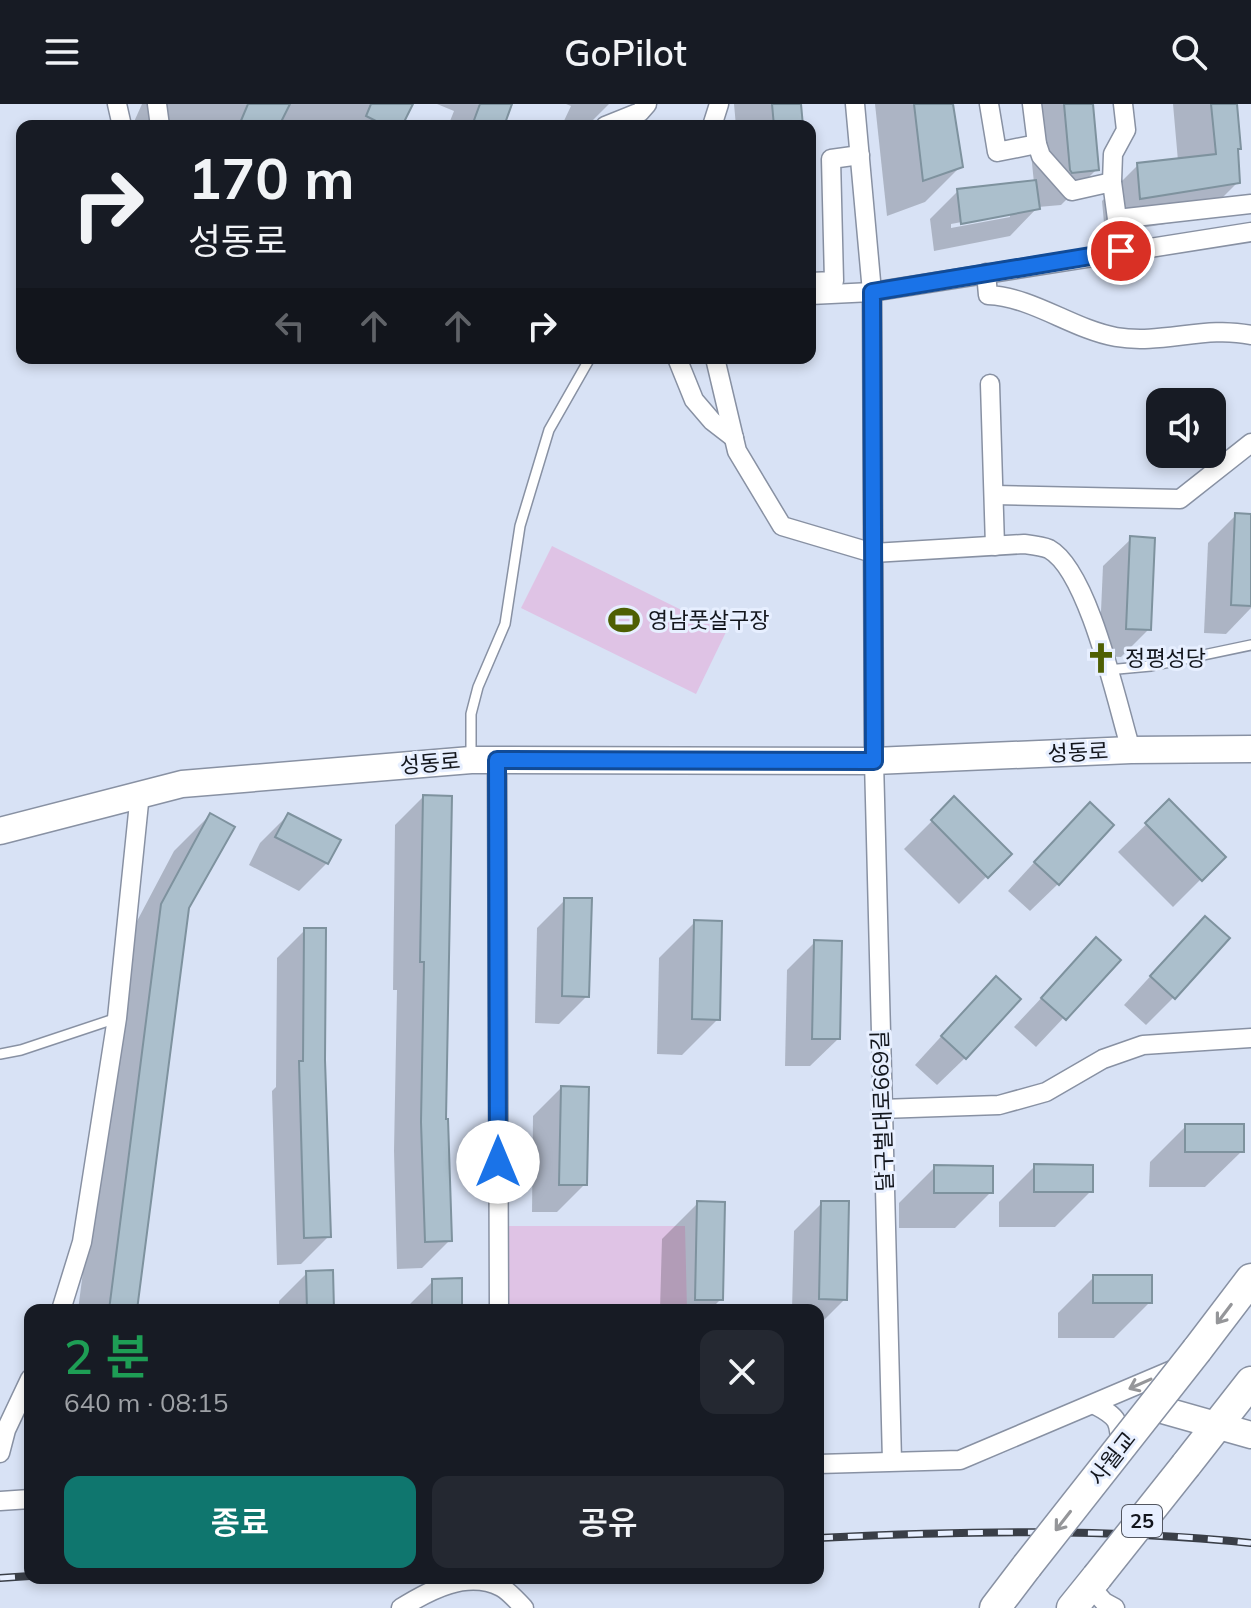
<!DOCTYPE html>
<html lang="ko">
<meta charset="utf-8">
<style>
body{margin:0;font-family:Mulish,"Noto Sans KR",sans-serif;background:#242831;color:#f1f3f6;height:100vh;display:flex;flex-direction:column;font-size:30px;white-space:nowrap}
*{box-sizing:border-box;margin:0}
p{font-size:26px;color:#9ea1a6}
.icon{flex:none;width:44px;height:44px;fill:none;stroke:currentColor;stroke-width:2;stroke-linecap:round;stroke-linejoin:round}
.map{position:relative;flex:1;overflow:hidden}
.sheet{position:absolute;left:24px;top:1200px;width:800px;height:280px;display:flex;flex-direction:column;background:#171b24;border-radius:16px;box-shadow:0 4px 12px #0003}
.sheet>*{flex:none}
.hud{position:absolute;left:16px;top:16px;width:800px;height:244px;border-radius:16px;box-shadow:0 4px 12px #0003;background:#171b24;color:#f1f3f6;overflow:hidden}
.buttons{position:absolute;left:1146px;top:284px;display:grid;gap:16px}
.buttons a{display:grid;place-items:center;width:80px;height:80px;border-radius:16px;background:#171b24;box-shadow:0 4px 12px #0003;font-size:40px}
.pin{position:absolute;display:grid;place-items:center;width:68px;height:68px;color:#fff;margin:-34px;border:4px solid #fff;border-radius:50%;box-shadow:0 2px 8px #0007}
.me{position:absolute;width:88px;margin:-44px;rotate:0deg;stroke-linejoin:round;filter:drop-shadow(0 0 6px #0008)}
.turn{display:flex;align-items:center;gap:28px;height:168px;padding:0 40px;font-size:36px}
.turn .icon{width:104px;height:104px;stroke-width:2.5}
.turn b{display:block;font-size:56px;line-height:68px}
.lanes{display:flex;align-items:center;height:76px;padding:0 40px;background:#0003;justify-content:center;gap:40px;direction:ltr}
.lanes .off{opacity:.35}
.round{display:grid;place-items:center;flex:none;width:84px;height:84px;border-radius:16px;background:#242831}
.overview{display:flex;align-items:center;justify-content:space-between;height:136px;padding:0 40px}
h1{font-size:48px;font-weight:600;line-height:60px;color:#1e9e55}
.button{display:flex;gap:16px;margin-top:auto;padding:16px 40px}
.button a{flex:1;height:92px;border-radius:16px;background:#0f766e;color:#fff;font-size:32px;font-weight:600;line-height:92px;text-align:center}
.button a+a{background:#242831;color:#f1f3f6}
header{display:flex;justify-content:space-between;align-items:center;height:104px;padding:0 40px;background:#171b24;font-size:36px;font-weight:600}
.map>svg:first-child{display:block}
.green{fill:#dfc3e5}
.shadow{fill:#0003;fill-rule:evenodd}
.building{fill:#abbfcc;stroke:#7e929e;stroke-width:2}
.lines{fill:none;stroke-linecap:round;stroke-linejoin:round}
.lane-casing{stroke:#8891a3;stroke-width:12}
.street-casing{stroke:#8891a3;stroke-width:21}
.secondary-casing{stroke:#8891a3;stroke-width:29}
.primary-casing{stroke:#8891a3;stroke-width:33}
.lane{stroke:#fff;stroke-width:9}
.street{stroke:#fff;stroke-width:18}
.secondary{stroke:#fff;stroke-width:26}
.primary{stroke:#fff;stroke-width:30}
.rail-casing{stroke:#393e47;stroke-width:8}
.rail{stroke:#e7efff;stroke-width:5;stroke-dasharray:15;stroke-linecap:butt}
.primary-bridge-casing{stroke:#8891a3;stroke-width:33;stroke-linecap:butt}
.primary-bridge{stroke:#fff;stroke-width:30}
.oneway{stroke:#959699}
.route-casing{stroke:#114b97;stroke-width:20}
.route{stroke:#1a73e8;stroke-width:14}
.labels{text-anchor:middle;stroke-width:6;stroke-linejoin:round;paint-order:stroke}
.shield{fill:#e7efff;stroke:#535761;stroke-width:2}
.shield-label{font-size:20px;font-weight:bold;fill:#13161d}
.poi-label{font-size:22px;fill:#13161d;stroke:#e7efff;text-anchor:start}
.street-label{font-size:22px;fill:#13161d;stroke:#e7efff}
</style>
<header><svg class="icon" aria-label="menu" viewBox="0 0 24 24"><path d="M4 6h16M4 12h16M4 18h16"/></svg>GoPilot<svg class="icon" aria-label="search" viewBox="0 0 24 24"><circle cx="10" cy="10" r="6"/><path d="M15 15l6 6"/></svg></header>
<div class="map">
<svg width="1251" height="1504" viewBox="0 0 1251 1504">
<rect width="100%" height="100%" fill="#d8e2f5"/>
<g class="green">
<polygon points="552,442 726,528 696,590 521,504"/>
<polygon points="499,1122 685,1122 687,1206 499,1206"/>
</g>
<g class="shadow">
<polygon points="142,0 411,0 400,22 136,22 133,20"/>
<polygon points="437,0 510,0 502,22 448,22 454,7"/>
<polygon points="566,0 609,0 587,22 564,22 562,21 571,2"/>
<polygon points="734,0 799,0 801,22 736,22"/>
<polygon points="875,0 951,0 961,62 925,98 887,112"/>
<path d="M1026 0H1091L1097 65 1061 101 1038 103 1010 132 934 147 930 115 958 87 1034 79ZM1010 109V113L951 124V120Z"/>
<polygon points="1173,0 1235,0 1239,44 1236,48 1238,78 1202,114 1105,130 1102,97 1138,61 1178,57"/>
<polygon points="1236,411 1251,412 1251,504 1226,530 1204,529 1208,439"/>
<polygon points="1131,435 1149,525 1121,553 1099,552 1103,462"/>
<polygon points="423,693 450,1136 422,1164 397,1165 394,1047 397,886 393,886 395,721"/>
<polygon points="954,695 1009,750 959,800 904,745"/>
<polygon points="1169,698 1223,753 1173,803 1118,748"/>
<polygon points="210,711 187,803 135,1206 78,1206 126,838 174,747"/>
<polygon points="288,711 327,759 299,787 249,761 260,739"/>
<polygon points="1062,728 1058,780 1030,807 1008,787"/>
<polygon points="565,796 587,892 559,920 535,919 537,824"/>
<polygon points="695,818 718,915 682,951 657,950 659,854"/>
<polygon points="305,826 323,956 329,1132 301,1160 277,1161 272,987 276,983 277,854"/>
<polygon points="1096,836 1118,856 1036,943 1014,923"/>
<polygon points="815,838 838,935 810,962 785,962 787,866"/>
<polygon points="1178,842 1174,893 1146,921 1124,901"/>
<polygon points="969,902 965,954 937,981 915,961"/>
<polygon points="561,984 585,1080 557,1108 532,1108 533,1012"/>
<polygon points="1186,1022 1242,1047 1205,1083 1149,1083 1150,1058"/>
<polygon points="1035,1062 1091,1087 1055,1123 999,1123 999,1098"/>
<polygon points="935,1063 991,1088 955,1124 899,1124 899,1099"/>
<polygon points="698,1099 721,1195 710,1206 660,1206 662,1135"/>
<polygon points="822,1099 845,1195 818,1222 818,1206 792,1206 794,1127"/>
<polygon points="307,1169 332,1206 279,1206 279,1197"/>
<polygon points="1094,1173 1150,1198 1114,1234 1058,1234 1058,1209"/>
<polygon points="433,1177 460,1206 405,1206 405,1205"/>
</g>
<g class="building">
<polygon points="248,0 290,0 279,22 248,22 240,19"/>
<polygon points="371,0 413,0 402,22 376,22 378,18 366,12"/>
<polygon points="480,0 512,0 504,22 481,22 473,19"/>
<polygon points="772,0 801,0 803,22 774,22"/>
<polygon points="914,0 953,0 963,63 923,77"/>
<polygon points="1064,0 1093,0 1099,66 1072,69 1070,66"/>
<polygon points="1211,0 1237,0 1241,45 1238,45 1240,79 1140,95 1137,59 1216,50"/>
<polygon points="1036,76 1040,105 961,120 957,85"/>
<polygon points="1235,409 1251,410 1251,502 1231,501"/>
<polygon points="1130,432 1155,434 1151,526 1126,525"/>
<polygon points="423,691 452,692 446,1015 448,1015 452,1137 425,1138 421,1018 424,858 420,858"/>
<polygon points="954,692 1012,750 988,774 931,716"/>
<polygon points="1169,695 1226,753 1202,777 1145,719"/>
<polygon points="1090,698 1114,721 1059,781 1034,758"/>
<polygon points="210,709 235,723 189,804 137,1206 109,1206 161,800"/>
<polygon points="288,709 341,736 328,760 275,733"/>
<polygon points="564,794 592,794 589,893 562,892"/>
<polygon points="1205,812 1230,834 1175,895 1150,872"/>
<polygon points="694,816 722,817 720,916 692,915"/>
<polygon points="304,824 326,824 325,956 331,1133 304,1134 299,957 303,957"/>
<polygon points="1096,833 1121,856 1066,916 1041,894"/>
<polygon points="814,836 842,837 840,935 812,935"/>
<polygon points="996,872 1021,895 966,955 941,932"/>
<polygon points="561,982 589,983 587,1081 559,1081"/>
<rect x="1185" y="1020" width="59" height="28"/>
<polygon points="1034,1060 1093,1061 1093,1088 1034,1088"/>
<polygon points="934,1061 993,1062 993,1089 934,1089"/>
<polygon points="697,1097 725,1098 723,1196 695,1196"/>
<polygon points="821,1097 849,1097 847,1196 819,1195"/>
<polygon points="333,1166 334,1206 307,1206 306,1167"/>
<rect x="1093" y="1171" width="59" height="28"/>
<polygon points="462,1174 462,1206 432,1206 432,1175"/>
</g>
<g class="lines">
<defs>
<g id="lane">
<polyline points="1107,566 1151,562 1251,541"/>
<polyline points="471,652 471,610 478,583 505,520 520,422 549,326 590,254"/>
<polyline points="0,950 21,946 117,914"/>
</g>
<g id="street">
<polyline points="117,0 122,22"/>
<polyline points="157,0 160,22"/>
<polyline points="855,0 872,188 874,657 892,1357"/>
<polyline points="989,0 997,48 1037,40"/>
<polyline points="1032,0 1037,40 1041,52 1072,87 1112,78 1117,115"/>
<polyline points="605,22 640,8 647,0"/>
<polyline points="712,22 719,0"/>
<polyline points="1112,78 1113,50 1126,26 1123,0"/>
<polyline points="1121,147 1117,115 1251,100"/>
<path d="M986 169 988 191C1033 193 1072 225 1116 233 1162 241 1206 221 1251 231"/>
<polyline points="810,178 834,177 831,55 860,51"/>
<polyline points="810,191 872,188 1251,128"/>
<polyline points="677,254 694,296 712,317 734,334"/>
<path d="M715 254 737 347 782 422 873 449 1024 440C1032 441 1042 442 1049 445 1089 467 1117 600 1131 646"/>
<polyline points="990,280 995,442"/>
<polyline points="994,391 1180,395 1251,339"/>
<polyline points="497,656 499,1206"/>
<polyline points="881,1005 999,1001 1046,988 1103,955 1143,941 1251,934"/>
<polyline points="61,1206 82,1138 117,914 140,689"/>
<path d="M1095 1301C1118 1313 1120 1317 1120 1344"/>
<polyline points="0,1349 6,1326 30,1275"/>
<polyline points="818,1360 960,1356 1177,1264"/>
<polyline points="0,1397 30,1395"/>
<polyline points="1090,1482 1104,1498 1115,1504"/>
<path d="M401 1504C430 1486 467 1466 501 1483 509 1487 517 1497 524 1504"/>
</g>
<g id="secondary">
<polyline points="0,727 182,680 471,656 874,657 1131,646 1251,645"/>
<polyline points="1152,1303 1251,1331"/>
</g>
<g id="primary">
<polyline points="1197,1246 1251,1175"/>
<polyline points="1186,1361 1251,1278"/>
<polyline points="995,1504 1027,1462"/>
<polyline points="1072,1504 1097,1473"/>
</g>
</defs>
<use href="#lane" class="lane-casing"/>
<use href="#street" class="street-casing"/>
<use href="#secondary" class="secondary-casing"/>
<use href="#primary" class="primary-casing"/>
<use href="#lane" class="lane"/>
<use href="#street" class="street"/>
<use href="#secondary" class="secondary"/>
<use href="#primary" class="primary"/>
<defs>
<g id="rail">
<path d="M818 1434C961 1427 1108 1424 1251 1439"/>
<polyline points="0,1474 30,1472"/>
</g>
</defs>
<use href="#rail" class="rail-casing"/>
<use href="#rail" class="rail"/>
<defs>
<g id="primary-bridge">
<polyline points="1027,1462 1197,1246"/>
<polyline points="1097,1473 1186,1361"/>
</g>
</defs>
<use href="#primary-bridge" class="primary-bridge-casing"/>
<use href="#primary-bridge" class="primary-bridge"/>
</g>
<defs><path id="oneway-shaft" d="M-6 0H5M1.5-3L5.5 0L1.5 3" fill="none" stroke-width="1.6" stroke-linecap="round" stroke-linejoin="round" transform="scale(2)"/></defs>
<g class="oneway">
<use href="#oneway-shaft" transform="translate(1224 1210) rotate(127)"/>
<use href="#oneway-shaft" transform="translate(1140 1280) rotate(156)"/>
<use href="#oneway-shaft" transform="translate(1063 1417) rotate(128)"/>
</g>
<g class="lines">
<defs>
<polyline id="route" points="498,1058 497,656 874,657 872,188 1121,147"/>
</defs>
<use href="#route" class="route-casing"/>
<use href="#route" class="route"/>
</g>
<defs>
<symbol id="stadium-bare" viewBox="-9 -9 18 18"><path d="M0-5a6.5 5 0 1 0 0 10a6.5 5 0 1 0 0-10ZM-3.5-1.8h7v3.6h-7Z" fill="#4e5f03" stroke="#e7efff" stroke-width="2.5" paint-order="stroke"/></symbol>
<symbol id="church-bare" viewBox="-9 -9 18 18"><path d="M-1.2-6h2.4v3.5h3.3v2.4h-3.3V6h-2.4V-.1h-3.3v-2.4h3.3Z" fill="#4e5f03" stroke="#e7efff" stroke-width="2.5" paint-order="stroke"/></symbol>
</defs>
<g fill-rule="evenodd">
<use href="#stadium-bare" x="602" y="494" width="44" height="44"/>
<use href="#church-bare" x="1079" y="532" width="44" height="44"/>
</g>
<g class="labels">
<rect class="shield" x="1122" y="1401" width="40" height="32" rx="6"/>
<g class="shield-label">
<text x="1142" y="1424">25</text>
</g>
<g class="poi-label">
<text x="648" y="524">영남풋살구장</text>
<text x="1125" y="562">정평성당</text>
</g>
<g class="street-label">
<text transform="translate(1078 648) rotate(-3)" y="8">성동로</text>
<text transform="translate(430 659) rotate(-5)" y="8">성동로</text>
<text transform="translate(882 1007) rotate(-92)" y="8">달구벌대로669길</text>
<text transform="translate(1112 1354) rotate(-52)" y="8">사월교</text>
</g>
</g>
</svg>
<div class="buttons">
<a><svg class="icon" aria-label="sound" viewBox="0 0 24 24"><path d="M4 9h4l5-4v14l-5-4H4zM17 9q2 3 0 6"/></svg></a>
</div>
<div class="pin" style="left:1121px;top:147px;background:#d93025"><svg class="icon" aria-label="arrive" viewBox="0 0 24 24"><path d="M6 21V4h12l-3 4 3 4H6"/></svg></div>
<svg class="me" style="left:498px;top:1058px" viewBox="-20 -20 40 40"><circle r="19" fill="#fff"/><path d="M0-13L10 11 0 6-10 11z" fill="#1a73e8"/></svg>
<div class="hud">
<div class="turn"><svg class="icon" aria-label="right" viewBox="0 0 24 24"><path d="M7 20v-9h11M14 6l5 5-5 5"/></svg><div><b>170 m</b>성동로</div></div>
<div class="lanes"><svg class="icon off" aria-label="left" viewBox="0 0 24 24"><path d="M17 20v-9H6M10 6l-5 5 5 5"/></svg><svg class="icon off" aria-label="ahead" viewBox="0 0 24 24"><path d="M12 20V5M6 11l6-6 6 6"/></svg><svg class="icon off" aria-label="ahead" viewBox="0 0 24 24"><path d="M12 20V5M6 11l6-6 6 6"/></svg><svg class="icon" aria-label="right" viewBox="0 0 24 24"><path d="M7 20v-9h11M14 6l5 5-5 5"/></svg></div>
</div>
<section class="sheet">
<div class="overview"><div><h1>2 분</h1><p>640 m · 08:15</p></div><a class="round"><svg class="icon" aria-label="close" viewBox="0 0 24 24"><path d="M6 6l12 12M18 6L6 18"/></svg></a></div>
<div class="button"><a>종료</a><a>공유</a></div>
</section>
</div>
